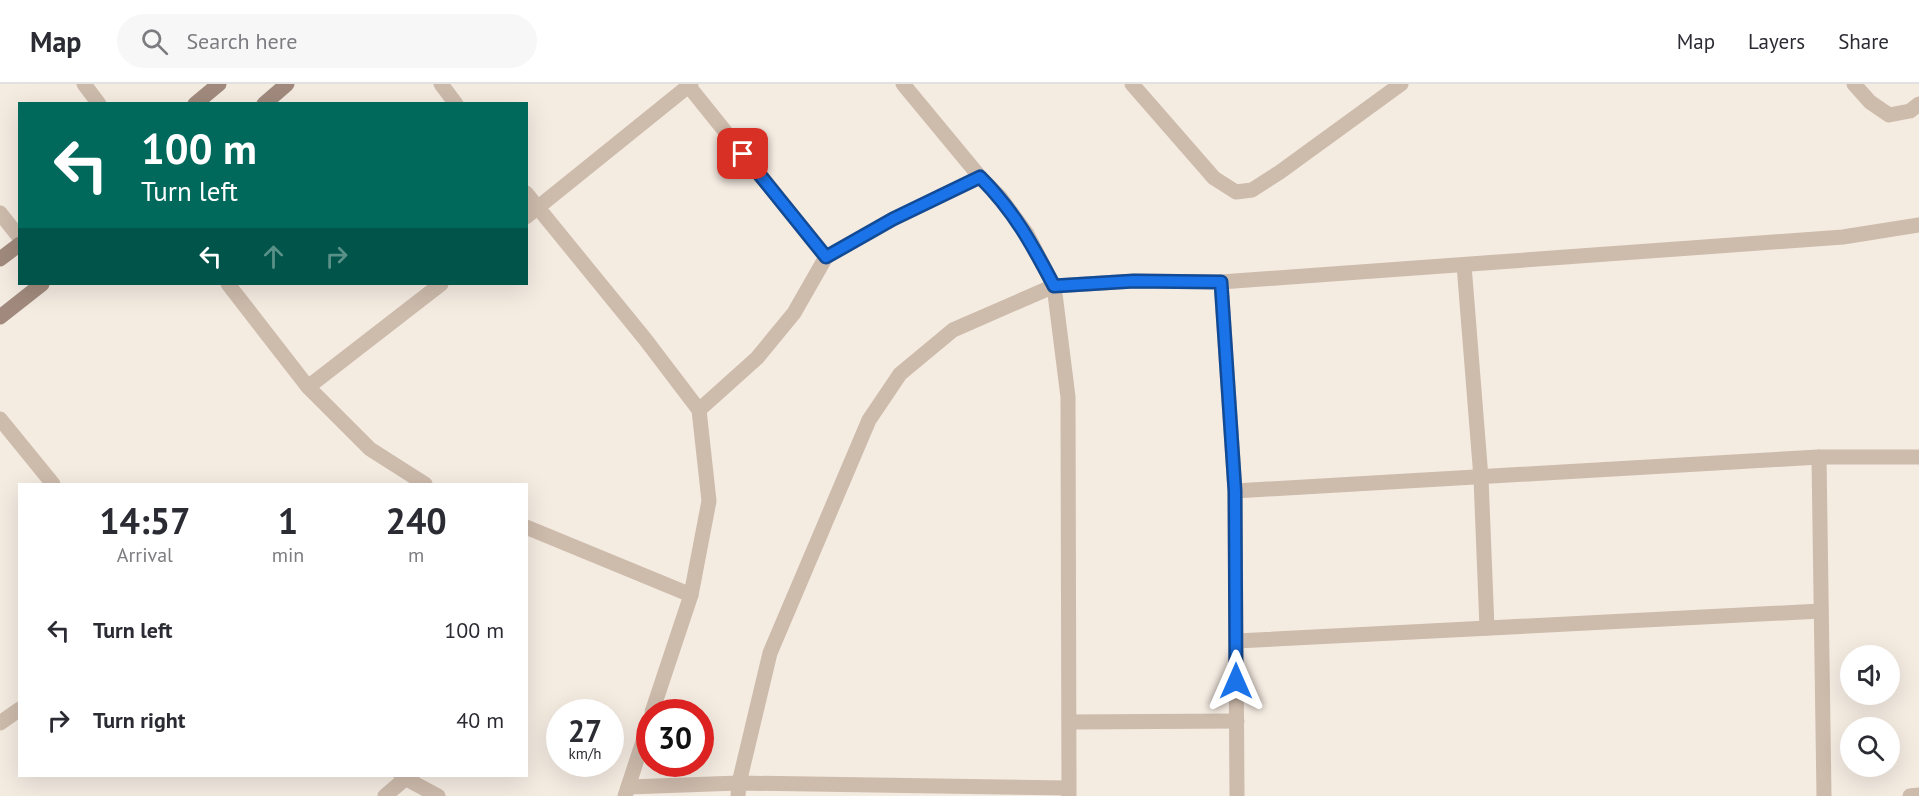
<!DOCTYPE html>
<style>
body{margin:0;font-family:"PT Sans",sans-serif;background:#f7f7f7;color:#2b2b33;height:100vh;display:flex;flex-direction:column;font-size:22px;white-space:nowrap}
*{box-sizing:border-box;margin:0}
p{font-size:20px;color:#7c7c81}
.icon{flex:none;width:33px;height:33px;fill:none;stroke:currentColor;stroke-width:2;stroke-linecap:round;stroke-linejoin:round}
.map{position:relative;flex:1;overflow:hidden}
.sheet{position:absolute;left:18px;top:399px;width:510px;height:294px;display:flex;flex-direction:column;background:#fff;border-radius:0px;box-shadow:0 6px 24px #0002}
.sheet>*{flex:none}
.top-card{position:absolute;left:18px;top:18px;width:510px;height:183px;border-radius:0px;box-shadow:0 6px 24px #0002;background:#00695c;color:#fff;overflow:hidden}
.tools{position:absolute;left:1840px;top:561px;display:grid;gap:12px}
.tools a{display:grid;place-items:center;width:60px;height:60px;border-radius:50%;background:#fff;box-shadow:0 6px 24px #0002;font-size:30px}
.speed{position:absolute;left:546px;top:615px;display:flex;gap:12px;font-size:30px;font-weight:700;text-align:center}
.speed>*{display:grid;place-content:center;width:78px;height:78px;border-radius:50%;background:#fff;box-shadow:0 6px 24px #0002;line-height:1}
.speed small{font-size:15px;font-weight:400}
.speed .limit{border:9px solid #d22;background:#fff;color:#111}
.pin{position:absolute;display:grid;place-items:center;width:51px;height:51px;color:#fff;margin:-26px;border-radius:12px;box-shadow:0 3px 9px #0006}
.me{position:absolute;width:66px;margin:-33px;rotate:0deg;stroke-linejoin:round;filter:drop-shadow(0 0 4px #0008)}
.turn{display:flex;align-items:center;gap:21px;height:126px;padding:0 24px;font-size:27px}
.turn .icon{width:78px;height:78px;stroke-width:2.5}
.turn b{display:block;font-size:42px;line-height:51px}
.lanes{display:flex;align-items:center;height:57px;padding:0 24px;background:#0003;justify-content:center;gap:30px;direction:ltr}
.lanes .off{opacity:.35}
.eta{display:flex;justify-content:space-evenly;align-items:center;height:102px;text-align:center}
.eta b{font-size:36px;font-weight:600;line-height:42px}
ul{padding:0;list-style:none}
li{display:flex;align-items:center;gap:18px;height:90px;padding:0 24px}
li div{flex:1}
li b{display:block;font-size:22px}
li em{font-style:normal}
header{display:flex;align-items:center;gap:36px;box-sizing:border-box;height:84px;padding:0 30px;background:#fff;border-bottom:2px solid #e1e1e2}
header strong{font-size:28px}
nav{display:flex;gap:33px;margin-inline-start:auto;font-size:21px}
.search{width:420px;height:54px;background:#f7f7f7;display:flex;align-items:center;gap:15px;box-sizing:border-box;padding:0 21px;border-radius:33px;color:#7c7c81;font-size:22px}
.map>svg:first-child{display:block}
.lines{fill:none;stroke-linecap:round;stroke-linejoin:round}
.street{stroke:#cdbbac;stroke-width:15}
.secondary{stroke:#a18a7d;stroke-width:15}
.route-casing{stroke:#114b97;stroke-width:15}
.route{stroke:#1a73e8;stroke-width:10}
</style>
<header>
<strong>Map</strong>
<div class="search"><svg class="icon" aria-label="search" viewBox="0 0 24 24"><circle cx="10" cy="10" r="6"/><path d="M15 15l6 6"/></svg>Search here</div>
<nav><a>Map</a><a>Layers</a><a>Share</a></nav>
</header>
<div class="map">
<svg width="1919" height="712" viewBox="0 0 1919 712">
<rect width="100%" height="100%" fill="#f4ebe1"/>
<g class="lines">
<g class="street">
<polyline points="84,0 99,20"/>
<polyline points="441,0 456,20"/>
<polyline points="687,0 826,173"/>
<polyline points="903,0 980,93 1000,113 1027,150 1054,202 1068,313 1069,712"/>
<polyline points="1132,0 1214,94 1236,108 1252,106 1280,88 1401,0"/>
<polyline points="1854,0 1870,18 1889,31 1910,27 1919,20"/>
<polyline points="526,109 645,255 699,326 709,417 691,511"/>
<polyline points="0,129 20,154"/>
<polyline points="526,133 691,0"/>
<polyline points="1464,181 1481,394 1487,544"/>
<polyline points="1221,198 1235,407 1237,712"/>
<polyline points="228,200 308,303 370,365 425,400"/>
<polyline points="308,303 441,200"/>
<polyline points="699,326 757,274 794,229 826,173 893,135 980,93"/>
<polyline points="0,335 53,400"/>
<polyline points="1819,373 1824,712"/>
<polyline points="1235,407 1819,373 1919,373"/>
<polyline points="526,443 691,511 652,628"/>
<polyline points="1236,557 1821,527"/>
<polyline points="1070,638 1237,637"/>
<polyline points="0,639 20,625"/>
<polyline points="401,692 438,712"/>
<polyline points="628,703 739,699 1068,704"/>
<polyline points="385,712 406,694"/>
<polyline points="625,712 650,636"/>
<polyline points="738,712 739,699 770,569 869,336 900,290 953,246 1054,202 1134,197 1221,198 1843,153 1919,141"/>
<polyline points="1910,712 1919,711"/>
</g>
<g class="secondary">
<polyline points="195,20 219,0"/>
<polyline points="264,20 287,0"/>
<polyline points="0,175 20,160"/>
<polyline points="0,233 42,200"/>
</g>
</g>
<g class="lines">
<defs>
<path id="route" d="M743 70 826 173 893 135 980 93C1014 127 1032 160 1054 202L1134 197 1221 198 1235 407 1236 597"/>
</defs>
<use href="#route" class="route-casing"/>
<use href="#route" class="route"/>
</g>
</svg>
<div class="tools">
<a><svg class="icon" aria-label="sound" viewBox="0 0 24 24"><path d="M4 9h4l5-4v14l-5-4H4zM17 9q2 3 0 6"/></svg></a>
<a><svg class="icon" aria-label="search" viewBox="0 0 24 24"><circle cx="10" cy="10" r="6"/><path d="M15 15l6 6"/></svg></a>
</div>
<div class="speed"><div>27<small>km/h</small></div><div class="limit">30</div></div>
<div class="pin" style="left:743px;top:70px;background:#d93025"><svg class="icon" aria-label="arrive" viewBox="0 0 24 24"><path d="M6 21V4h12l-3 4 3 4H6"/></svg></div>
<svg class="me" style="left:1236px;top:597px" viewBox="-20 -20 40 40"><path d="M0-17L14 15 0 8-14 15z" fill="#1a73e8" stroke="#fff" stroke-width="4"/></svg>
<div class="top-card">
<div class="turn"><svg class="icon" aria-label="left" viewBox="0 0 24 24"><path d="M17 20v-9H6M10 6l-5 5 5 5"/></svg><div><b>100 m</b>Turn left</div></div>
<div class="lanes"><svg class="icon" aria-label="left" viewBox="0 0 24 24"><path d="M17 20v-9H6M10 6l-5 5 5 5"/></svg><svg class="icon off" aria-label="ahead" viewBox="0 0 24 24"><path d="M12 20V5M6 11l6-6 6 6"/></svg><svg class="icon off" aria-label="right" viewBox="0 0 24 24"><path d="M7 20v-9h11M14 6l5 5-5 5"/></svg></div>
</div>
<section class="sheet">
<div class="eta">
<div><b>14:57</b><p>Arrival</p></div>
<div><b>1</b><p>min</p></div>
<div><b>240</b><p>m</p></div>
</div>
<ul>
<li><svg class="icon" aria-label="left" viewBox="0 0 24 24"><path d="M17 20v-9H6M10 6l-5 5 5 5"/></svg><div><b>Turn left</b></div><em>100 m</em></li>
<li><svg class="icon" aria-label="right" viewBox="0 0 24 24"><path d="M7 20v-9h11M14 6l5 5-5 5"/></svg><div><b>Turn right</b></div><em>40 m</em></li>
</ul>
</section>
</div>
